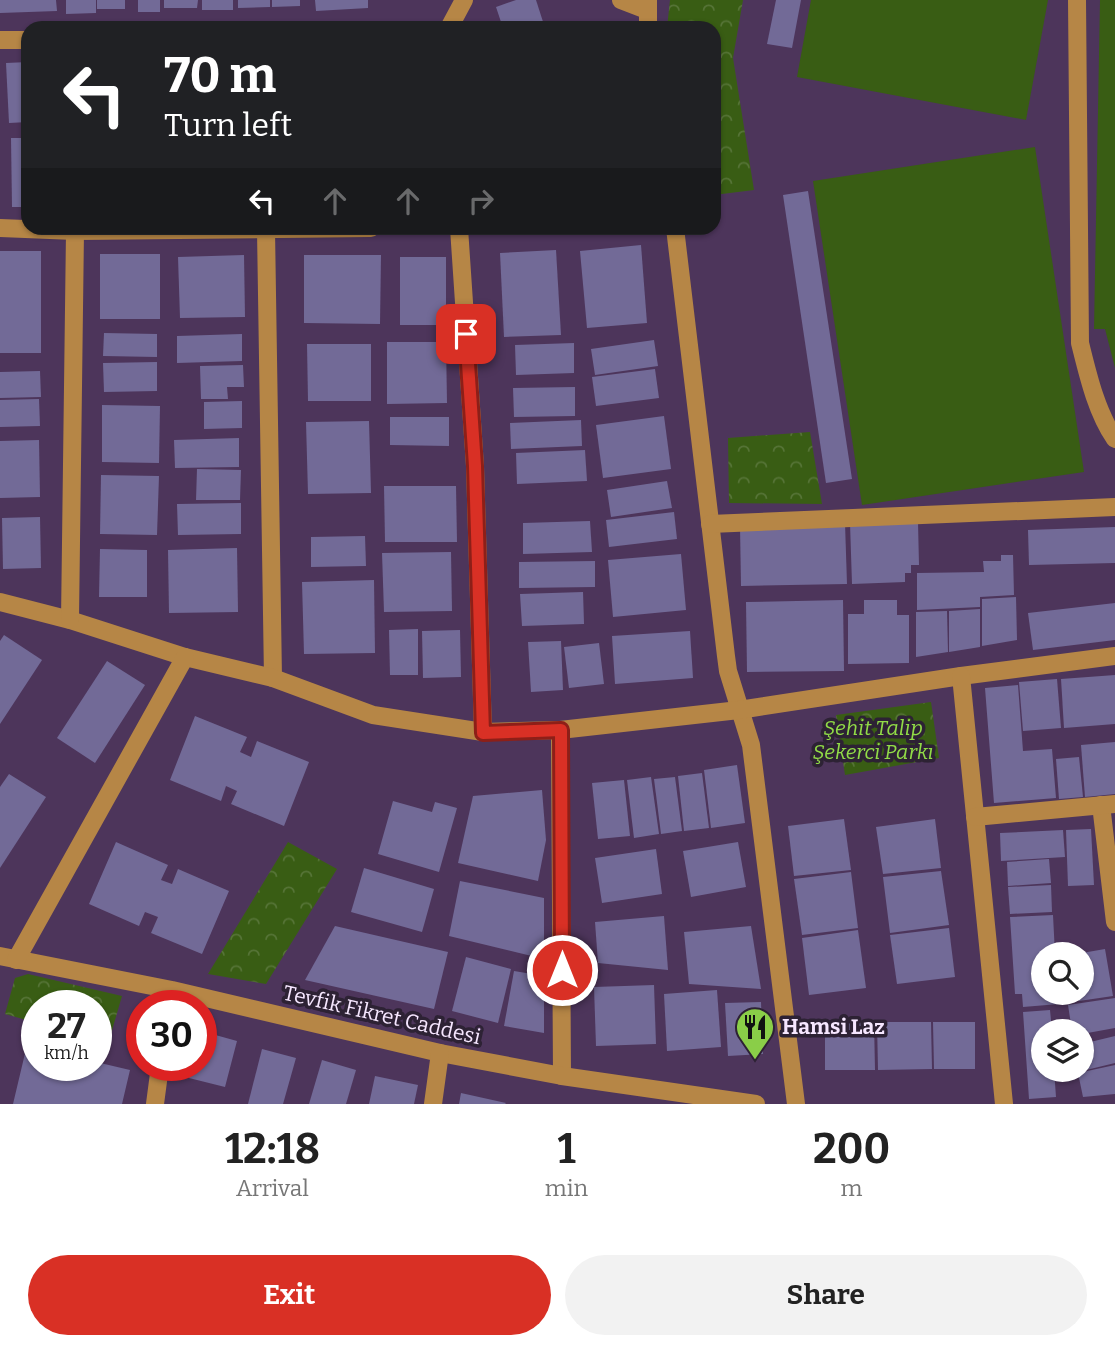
<!DOCTYPE html>
<meta charset="utf-8">
<style>
body{margin:0;font-family:Bitter,serif;background:#f2f2f2;color:#222;height:100vh;display:flex;flex-direction:column;font-size:26px;white-space:nowrap}
*{box-sizing:border-box;margin:0}
p{font-size:23px;color:#767676}
.icon{flex:none;width:38px;height:38px;fill:none;stroke:currentColor;stroke-width:2;stroke-linecap:round;stroke-linejoin:round}
.map{position:relative;height:1104px;overflow:hidden}
.details{display:flex;flex-direction:column;background:#fff;flex:1}
.details>*{flex:none}
.banner{position:absolute;left:21px;top:21px;width:700px;height:214px;border-radius:21px;box-shadow:0 2px 5px #0004;background:#202124;color:#fff;overflow:hidden}
.buttons{position:absolute;left:1031px;top:942px;display:grid;gap:14px}
.buttons a{display:grid;place-items:center;width:63px;height:63px;border-radius:50%;background:#fff;box-shadow:0 2px 5px #0004;font-size:35px}
.speed{position:absolute;left:21px;top:990px;display:flex;gap:14px;font-size:35px;font-weight:700;text-align:center}
.speed>*{display:grid;place-content:center;width:91px;height:91px;border-radius:50%;background:#fff;box-shadow:0 2px 5px #0004;line-height:1}
.speed small{font-size:18px;font-weight:400}
.speed .limit{border:10px solid #d22;background:#fff;color:#111}
.pin{position:absolute;display:grid;place-items:center;width:60px;height:60px;color:#fff;margin:-30px;border-radius:14px;box-shadow:0 4px 10px #0006}
.me{position:absolute;width:77px;margin:-38px;rotate:0deg;stroke-linejoin:round;filter:drop-shadow(0 0 5px #0008)}
.turn{display:flex;align-items:center;gap:24px;height:147px;padding:0 28px;font-size:32px}
.turn .icon{width:91px;height:91px;stroke-width:2.5}
.turn b{display:block;font-size:49px;line-height:60px}
.lanes{display:flex;align-items:center;height:66px;padding:0 28px;background:#0003;justify-content:center;gap:35px;direction:ltr}
.lanes .off{opacity:.35}
.eta{display:flex;justify-content:space-evenly;align-items:center;height:119px;text-align:center}
.eta b{font-size:42px;font-weight:700;line-height:49px}
.action{display:flex;gap:14px;margin-top:auto;padding:14px 28px}
.action a{flex:1;height:80px;border-radius:42px;background:#d93025;color:#fff;font-size:28px;font-weight:700;line-height:80px;text-align:center}
.action a+a{background:#f2f2f2;color:#222}
.map>svg:first-child{display:block}
.park{fill:url(#park-crowns)}
.pitch{fill:#395d14}
.building{fill:#726a97}
.lines{fill:none;stroke-linecap:round;stroke-linejoin:round}
.minor{stroke:#b68646;stroke-width:18}
.route-casing{stroke:#8d1f18;stroke-width:18}
.route{stroke:#d93025;stroke-width:12}
.labels{text-anchor:middle;stroke-width:7;stroke-linejoin:round;paint-order:stroke}
.park-label{font-size:21px;font-style:italic;fill:#91dc47;stroke:#2d2234}
.street-label{font-size:21px;fill:#f6e7ff;stroke:#2d2234}
.poi-label{font-size:21px;font-weight:bold;fill:#f6e7ff;stroke:#2d2234;text-anchor:start}
</style>
<div class="map">
<svg width="1115" height="1104" viewBox="0 0 1115 1104">
<defs>
<pattern id="park-crowns" width="20" height="18" patternUnits="userSpaceOnUse" patternTransform="scale(1.75)"><rect width="20" height="18" fill="#395d14"/><path d="M2 6a3 3 0 1 1 6 0M12 15a3 3 0 1 1 6 0" fill="none" stroke="#567437"/></pattern>
</defs>
<rect width="100%" height="100%" fill="#4d355b"/>
<g class="park">
<polygon points="670,0 743,0 733,58 754,190 714,195 714,28 667,28"/>
<polygon points="810,432 822,504 729,503 728,438"/>
<polygon points="931,702 939,758 845,775 836,715"/>
<polygon points="288,842 337,869 266,984 208,974"/>
<polygon points="28,974 122,996 108,1044 96,1040 96,1006 37,1006 37,1023 5,1014 15,978"/>
</g>
<g class="pitch">
<polygon points="811,0 1048,0 1026,120 797,77"/>
<polygon points="1100,0 1115,0 1115,368 1105,329 1094,329"/>
<polygon points="1035,147 1084,472 862,505 813,181"/>
</g>
<g class="building">
<polygon points="0,0 56,0 57,11 0,13"/>
<polygon points="66,0 96,0 96,13 66,14"/>
<rect x="97" y="0" width="28" height="9"/>
<rect x="138" y="0" width="22" height="12"/>
<polygon points="164,0 198,0 197,8 164,8"/>
<rect x="202" y="0" width="31" height="10"/>
<polygon points="238,0 270,0 270,7 238,8"/>
<polygon points="272,0 300,0 300,6 272,7"/>
<polygon points="315,0 368,0 368,8 316,11"/>
<polygon points="516,0 536,0 545,28 503,28 496,7"/>
<polygon points="776,0 801,0 792,48 767,44"/>
<polygon points="28,62 28,122 9,123 6,63"/>
<polygon points="11,138 28,138 28,207 12,207"/>
<polygon points="808,191 852,479 826,483 783,195"/>
<polygon points="641,245 647,323 587,328 580,251"/>
<polygon points="556,250 561,335 504,337 500,253"/>
<rect x="0" y="251" width="41" height="102"/>
<rect x="100" y="254" width="60" height="65"/>
<polygon points="244,255 245,317 180,318 178,257"/>
<polygon points="304,255 381,255 380,324 304,323"/>
<rect x="400" y="257" width="46" height="68"/>
<polygon points="104,333 157,334 157,357 103,356"/>
<polygon points="242,334 242,361 177,363 177,336"/>
<polygon points="654,340 658,366 595,375 591,349"/>
<polygon points="387,342 446,342 447,403 387,404"/>
<polygon points="574,343 574,373 516,375 515,345"/>
<polygon points="307,344 371,344 371,401 308,401"/>
<polygon points="157,362 157,391 104,392 103,363"/>
<polygon points="243,365 244,387 227,387 228,399 201,399 200,366"/>
<polygon points="655,369 659,398 596,406 592,377"/>
<polygon points="40,371 41,397 0,398 0,372"/>
<polygon points="575,387 575,416 514,417 513,388"/>
<polygon points="39,399 40,426 0,427 0,400"/>
<polygon points="242,401 242,428 204,429 204,402"/>
<polygon points="102,405 160,406 159,463 102,462"/>
<polygon points="664,416 671,469 603,478 596,425"/>
<polygon points="390,417 449,417 449,446 390,445"/>
<polygon points="581,420 582,446 511,449 510,423"/>
<polygon points="369,421 371,493 308,494 306,422"/>
<polygon points="239,438 239,467 175,468 174,440"/>
<polygon points="39,440 40,497 0,498 0,441"/>
<polygon points="585,450 587,481 517,484 516,453"/>
<polygon points="197,469 241,470 240,500 196,500"/>
<polygon points="101,475 159,476 157,535 100,534"/>
<polygon points="667,481 672,508 611,517 607,490"/>
<polygon points="384,486 456,486 457,542 385,542"/>
<polygon points="241,503 241,534 178,535 177,504"/>
<polygon points="674,512 677,539 609,547 606,520"/>
<polygon points="40,517 41,568 3,569 2,518"/>
<polygon points="590,521 592,552 523,554 523,523"/>
<polygon points="918,522 919,565 911,565 911,573 905,573 905,582 852,584 850,523"/>
<polygon points="845,523 847,584 741,586 740,526"/>
<polygon points="1115,527 1115,563 1029,565 1028,530"/>
<polygon points="365,536 366,566 311,567 311,537"/>
<polygon points="237,548 238,612 169,613 168,550"/>
<polygon points="100,549 147,550 147,597 99,597"/>
<polygon points="451,552 452,611 384,612 382,553"/>
<polygon points="681,554 686,610 613,617 608,560"/>
<polygon points="1001,555 1013,555 1014,595 980,597 980,607 917,610 917,573 984,572 983,561 1001,561"/>
<polygon points="595,561 595,587 519,588 519,562"/>
<polygon points="374,580 375,653 304,654 302,582"/>
<polygon points="583,592 584,624 522,626 520,594"/>
<polygon points="1016,597 1017,640 982,646 982,599"/>
<polygon points="843,600 844,671 747,672 746,602"/>
<polygon points="864,600 897,600 897,615 909,615 909,663 848,664 848,614 864,614"/>
<polygon points="1115,603 1115,640 1033,650 1028,613"/>
<polygon points="980,609 980,647 949,652 949,611"/>
<polygon points="947,611 948,652 916,657 916,612"/>
<polygon points="418,629 418,675 390,675 389,630"/>
<polygon points="460,630 461,677 423,678 422,631"/>
<polygon points="690,631 693,678 615,684 612,636"/>
<polygon points="4,635 42,660 0,724 0,641"/>
<polygon points="561,641 563,690 531,692 528,642"/>
<polygon points="599,643 604,684 569,688 564,647"/>
<polygon points="107,661 145,685 95,763 57,738"/>
<polygon points="1115,675 1115,724 1064,728 1061,679"/>
<polygon points="1057,679 1061,728 1023,731 1019,682"/>
<polygon points="1018,685 1023,751 1052,749 1056,798 994,803 985,688"/>
<polygon points="195,716 247,737 240,752 251,757 257,741 309,762 284,826 231,804 237,791 226,786 221,801 170,780"/>
<polygon points="1115,742 1115,794 1085,797 1081,745"/>
<polygon points="1079,757 1083,797 1059,799 1056,759"/>
<polygon points="737,765 745,823 711,828 704,770"/>
<polygon points="702,773 709,828 684,831 678,776"/>
<polygon points="9,774 46,797 0,868 0,787"/>
<polygon points="651,777 659,834 634,838 627,780"/>
<polygon points="675,777 682,831 661,834 654,779"/>
<polygon points="624,780 630,836 598,839 592,783"/>
<polygon points="542,790 546,840 538,881 458,863 473,796"/>
<polygon points="393,801 432,812 435,802 457,808 439,872 378,854"/>
<polygon points="844,819 851,870 794,876 788,826"/>
<polygon points="935,819 941,868 883,874 876,827"/>
<polygon points="1091,829 1094,885 1068,886 1066,830"/>
<polygon points="1063,830 1065,857 1001,861 1000,833"/>
<polygon points="116,842 168,865 161,880 172,884 178,869 229,891 202,954 151,933 158,917 145,912 139,926 89,904"/>
<polygon points="738,842 746,887 691,897 683,851"/>
<polygon points="656,849 662,894 602,903 595,858"/>
<polygon points="1049,859 1051,883 1008,886 1007,862"/>
<polygon points="364,868 434,889 422,932 351,912"/>
<polygon points="941,871 949,925 890,933 883,877"/>
<polygon points="851,872 858,928 802,935 794,879"/>
<polygon points="460,881 544,898 544,959 449,936"/>
<polygon points="1051,885 1052,912 1010,914 1008,887"/>
<polygon points="1053,915 1055,954 1043,954 1043,992 1058,992 1059,1004 1023,1007 1022,994 1015,994 1010,917"/>
<polygon points="664,916 668,970 598,963 595,922"/>
<polygon points="335,926 448,952 434,1009 305,980"/>
<polygon points="751,926 761,989 689,984 684,932"/>
<polygon points="949,928 955,977 897,984 890,935"/>
<polygon points="858,930 866,988 809,995 802,938"/>
<polygon points="1105,949 1113,996 1079,1001 1077,992 1082,992 1082,953"/>
<polygon points="466,957 511,969 498,1023 452,1011"/>
<polygon points="514,971 544,976 544,1033 504,1026"/>
<polygon points="654,985 656,1044 596,1046 594,987"/>
<polygon points="717,990 721,1047 667,1051 664,994"/>
<polygon points="1115,998 1115,1028 1082,1034 1082,1031 1072,1031 1068,1005"/>
<polygon points="761,1002 763,1054 728,1056 725,1003"/>
<polygon points="1050,1010 1052,1031 1043,1031 1043,1069 1054,1069 1056,1097 1029,1099 1023,1012"/>
<polygon points="874,1022 875,1070 825,1070 825,1023"/>
<polygon points="877,1022 931,1022 932,1069 878,1070"/>
<polygon points="933,1022 975,1022 975,1069 934,1069"/>
<polygon points="201,1031 237,1041 225,1087 189,1078 192,1066 201,1066"/>
<polygon points="1115,1036 1115,1063 1082,1071 1082,1044"/>
<polygon points="27,1045 37,1047 37,1066 96,1066 96,1062 130,1070 122,1104 13,1104"/>
<polygon points="262,1049 296,1058 283,1104 248,1104"/>
<polygon points="322,1060 356,1070 346,1104 309,1104"/>
<polygon points="1115,1065 1115,1094 1083,1097 1078,1073"/>
<polygon points="375,1076 418,1085 414,1104 369,1104"/>
<polygon points="461,1093 506,1103 505,1104 459,1104"/>
</g>
<g class="lines">
<g class="minor">
<polyline points="621,0 647,10"/>
<path d="M1077 0 1080 343C1088 375 1096 411 1115 439"/>
<polyline points="449,28 464,0"/>
<polyline points="648,28 648,0"/>
<polyline points="0,40 28,40"/>
<polyline points="0,228 75,231 371,228"/>
<polyline points="459,228 475,466 483,732"/>
<polyline points="675,228 726,656 728,671 751,745 796,1104"/>
<polyline points="266,230 273,678"/>
<polyline points="710,524 1115,507"/>
<polyline points="0,602 70,620 185,657 273,678 373,715 483,732 560,730 739,710 961,676 1115,656"/>
<polyline points="70,620 75,231"/>
<polyline points="961,676 1004,1104"/>
<polyline points="560,730 562,1076"/>
<polyline points="1101,805 1115,922"/>
<polyline points="975,817 1115,804"/>
<polyline points="0,956 172,990 440,1053 562,1076 756,1104"/>
<polyline points="16,960 185,657"/>
<polyline points="155,1104 160,1066"/>
<polyline points="433,1104 440,1053"/>
</g>
</g>
<g class="lines">
<defs>
<polyline id="route" points="466,334 475,466 483,733 561,730 562,970"/>
</defs>
<use href="#route" class="route-casing"/>
<use href="#route" class="route"/>
</g>
<defs>
<symbol id="restaurant-pin" viewBox="-11 -11 22 30"><path d="M0 17L-7.5 6A9.5 9.5 0 1 1 7.5 6Z" fill="#8ace48" stroke="#2d2234"/><path d="M-5-6h1v4h1v-4h1v4h1v-4h1v5L-1.5 .5V6h-2V.5L-5-1ZM5-6V6H3V1.5H1.5Q1.5-4 5-6Z" fill="#111"/></symbol>
</defs>
<g fill-rule="evenodd">
<use href="#restaurant-pin" x="733" y="1005" width="44" height="60"/>
</g>
<g class="labels">
<g class="park-label">
<text x="873" y="735">Şehit Talip<tspan x="873" dy="24">Şekerci Parkı</tspan></text>
</g>
<g class="street-label">
<text transform="translate(382 1015) rotate(13)" y="7">Tevfik Fikret Caddesi</text>
</g>
<g class="poi-label">
<text x="782" y="1034">Hamsi Laz</text>
</g>
</g>
</svg>
<div class="buttons">
<a><svg class="icon" aria-label="search" viewBox="0 0 24 24"><circle cx="10" cy="10" r="6"/><path d="M15 15l6 6"/></svg></a>
<a><svg class="icon" aria-label="layers" viewBox="0 0 24 24"><path d="M12 4l9 5-9 5-9-5zM3 14l9 5 9-5"/></svg></a>
</div>
<div class="speed"><div>27<small>km/h</small></div><div class="limit">30</div></div>
<div class="pin" style="left:466px;top:334px;background:#d93025"><svg class="icon" aria-label="arrive" viewBox="0 0 24 24"><path d="M6 21V4h12l-3 4 3 4H6"/></svg></div>
<svg class="me" style="left:562px;top:970px" viewBox="-20 -20 40 40"><circle r="17" fill="#d93025" stroke="#fff" stroke-width="3"/><path d="M0-11L8 9 0 5-8 9z" fill="#fff"/></svg>
<div class="banner">
<div class="turn"><svg class="icon" aria-label="left" viewBox="0 0 24 24"><path d="M17 20v-9H6M10 6l-5 5 5 5"/></svg><div><b>70 m</b>Turn left</div></div>
<div class="lanes"><svg class="icon" aria-label="left" viewBox="0 0 24 24"><path d="M17 20v-9H6M10 6l-5 5 5 5"/></svg><svg class="icon off" aria-label="ahead" viewBox="0 0 24 24"><path d="M12 20V5M6 11l6-6 6 6"/></svg><svg class="icon off" aria-label="ahead" viewBox="0 0 24 24"><path d="M12 20V5M6 11l6-6 6 6"/></svg><svg class="icon off" aria-label="right" viewBox="0 0 24 24"><path d="M7 20v-9h11M14 6l5 5-5 5"/></svg></div>
</div>
</div>
<section class="details">
<div class="eta">
<div><b>12:18</b><p>Arrival</p></div>
<div><b>1</b><p>min</p></div>
<div><b>200</b><p>m</p></div>
</div>
<div class="action"><a>Exit</a><a>Share</a></div>
</section>
